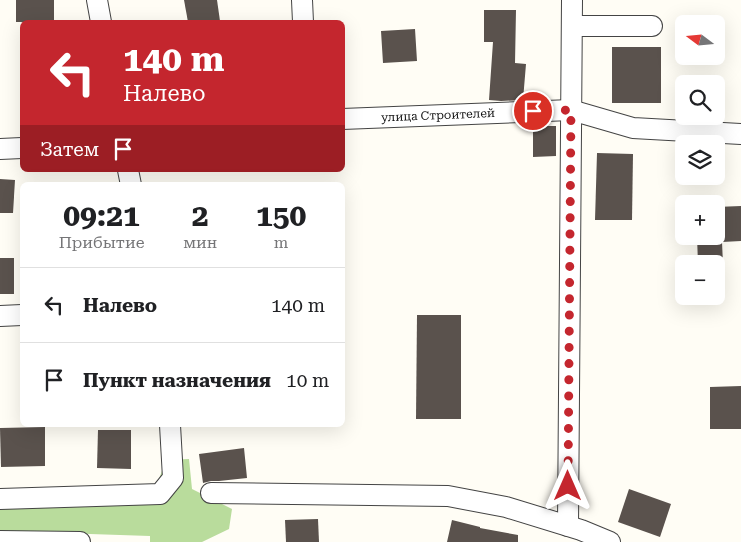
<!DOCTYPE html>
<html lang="ru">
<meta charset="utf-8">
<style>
body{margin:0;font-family:"Roboto Serif",serif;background:#f6f6f6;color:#202124;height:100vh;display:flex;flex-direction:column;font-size:19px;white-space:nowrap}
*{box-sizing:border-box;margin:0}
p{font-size:16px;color:#757577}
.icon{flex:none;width:28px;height:28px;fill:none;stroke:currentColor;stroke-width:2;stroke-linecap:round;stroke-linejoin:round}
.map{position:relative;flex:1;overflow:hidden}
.details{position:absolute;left:20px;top:182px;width:325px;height:245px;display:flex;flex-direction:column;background:#fff;border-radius:8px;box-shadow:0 5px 20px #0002}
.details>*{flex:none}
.hud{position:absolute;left:20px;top:20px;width:325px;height:152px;border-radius:8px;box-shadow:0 5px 20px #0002;background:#c4262e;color:#fff;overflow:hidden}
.needle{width:32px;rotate:286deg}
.fabs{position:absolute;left:675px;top:15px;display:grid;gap:10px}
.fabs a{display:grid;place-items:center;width:50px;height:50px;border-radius:8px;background:#fff;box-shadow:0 5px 20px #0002;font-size:25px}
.pin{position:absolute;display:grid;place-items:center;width:42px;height:42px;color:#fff;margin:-21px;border:2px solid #fff;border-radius:50%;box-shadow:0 1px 5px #0007}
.me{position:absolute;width:55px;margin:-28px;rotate:0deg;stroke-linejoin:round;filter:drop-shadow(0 0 4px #0008)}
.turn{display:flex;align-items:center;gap:18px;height:105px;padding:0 20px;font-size:22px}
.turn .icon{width:65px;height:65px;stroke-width:2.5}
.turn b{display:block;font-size:35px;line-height:42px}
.then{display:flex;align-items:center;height:48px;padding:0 20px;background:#0003;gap:10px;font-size:19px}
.eta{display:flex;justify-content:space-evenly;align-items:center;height:85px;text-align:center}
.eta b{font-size:30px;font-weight:700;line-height:35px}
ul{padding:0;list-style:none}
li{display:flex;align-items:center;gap:15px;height:75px;padding:0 20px;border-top:1px solid #e0e0e0}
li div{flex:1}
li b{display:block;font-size:19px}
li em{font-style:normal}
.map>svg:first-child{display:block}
.forest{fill:#b9dc9c}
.building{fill:#5a524d}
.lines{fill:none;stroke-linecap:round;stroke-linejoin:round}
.minor-casing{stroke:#444;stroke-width:22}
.minor{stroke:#fff;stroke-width:20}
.route{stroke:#c4262e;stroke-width:9;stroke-dasharray:0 16.2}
.labels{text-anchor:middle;stroke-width:5;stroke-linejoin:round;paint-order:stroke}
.street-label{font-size:12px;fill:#111;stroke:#fff}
</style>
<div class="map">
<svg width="741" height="542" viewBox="0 0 741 542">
<rect width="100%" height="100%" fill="#fffdf5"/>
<polygon class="forest" points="189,459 192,489 232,509 229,529 202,542 150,542 150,536 0,531 0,501 153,495 166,460"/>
<g class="building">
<rect x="16" y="0" width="38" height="22"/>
<polygon points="184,0 217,0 220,21 211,22 188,22"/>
<polygon points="484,10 516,10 515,63 526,64 523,100 501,101 489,100 493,42 484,42"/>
<polygon points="415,29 417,61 383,63 381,31"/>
<rect x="612" y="47" width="49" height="56"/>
<polygon points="533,126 556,126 556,156 533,157"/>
<polygon points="597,153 633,154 632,220 595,220"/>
<polygon points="0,179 15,180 13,213 0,213"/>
<polygon points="741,206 741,241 722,242 723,264 698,264 697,236 716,236 716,207"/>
<rect x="0" y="258" width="14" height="36"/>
<polygon points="417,315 461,315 461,419 416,419"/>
<polygon points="741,386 741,429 710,429 710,387"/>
<polygon points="45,427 45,466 1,467 0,428"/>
<polygon points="98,430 131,430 131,469 97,468"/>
<polygon points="244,448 247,478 219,481 211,481 203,483 199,454"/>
<polygon points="629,489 671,504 660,537 618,522"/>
<polygon points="318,519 319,542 286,542 285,520"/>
<polygon points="452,520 480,527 480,528 518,535 518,542 447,542"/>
</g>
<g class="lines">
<defs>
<g id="minor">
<polyline points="97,0 101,22"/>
<polyline points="302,0 303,22"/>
<polyline points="572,26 652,26"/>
<path id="s1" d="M342 119 571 110 633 128 741 134"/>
<polyline points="0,149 22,148"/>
<polyline points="128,170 131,185"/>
<polyline points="0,316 22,315"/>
<polyline points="211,493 448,496 506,507 581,530 610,542"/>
<polyline points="0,499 160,494 173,478 170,425"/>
<polyline points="568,526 572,0"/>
<polyline points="0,541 80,542"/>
</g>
</defs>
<use href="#minor" class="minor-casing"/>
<use href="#minor" class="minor"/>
</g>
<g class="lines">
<polyline class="route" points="533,111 571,110 568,486"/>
</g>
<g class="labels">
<g class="street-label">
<text dy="4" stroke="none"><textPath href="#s1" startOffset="96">улица Строителей</textPath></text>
</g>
</g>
</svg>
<div class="fabs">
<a><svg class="needle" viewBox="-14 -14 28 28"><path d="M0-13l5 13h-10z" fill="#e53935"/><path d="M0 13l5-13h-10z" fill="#757577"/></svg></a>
<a><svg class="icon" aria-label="search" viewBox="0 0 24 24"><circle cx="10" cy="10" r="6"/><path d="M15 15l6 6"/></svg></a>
<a><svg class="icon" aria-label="layers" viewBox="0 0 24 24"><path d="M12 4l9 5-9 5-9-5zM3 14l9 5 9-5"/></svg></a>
<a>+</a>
<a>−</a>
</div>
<div class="pin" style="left:533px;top:111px;background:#d93025"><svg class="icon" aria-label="arrive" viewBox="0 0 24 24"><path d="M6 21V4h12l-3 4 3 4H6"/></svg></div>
<svg class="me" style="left:568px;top:486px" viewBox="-20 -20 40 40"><path d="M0-17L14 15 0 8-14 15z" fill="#c4262e" stroke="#fff" stroke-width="4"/></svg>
<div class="hud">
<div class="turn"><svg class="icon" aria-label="left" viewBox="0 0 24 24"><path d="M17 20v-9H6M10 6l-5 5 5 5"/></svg><div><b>140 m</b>Налево</div></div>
<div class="then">Затем<svg class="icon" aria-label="arrive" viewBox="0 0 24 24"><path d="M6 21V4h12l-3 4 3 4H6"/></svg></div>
</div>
<section class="details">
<div class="eta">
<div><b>09:21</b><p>Прибытие</p></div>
<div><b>2</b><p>мин</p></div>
<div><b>150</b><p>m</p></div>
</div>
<ul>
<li><svg class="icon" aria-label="left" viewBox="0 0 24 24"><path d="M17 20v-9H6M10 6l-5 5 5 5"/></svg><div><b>Налево</b></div><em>140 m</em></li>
<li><svg class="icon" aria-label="arrive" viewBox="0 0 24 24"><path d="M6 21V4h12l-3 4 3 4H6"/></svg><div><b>Пункт назначения</b></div><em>10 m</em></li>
</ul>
</section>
</div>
